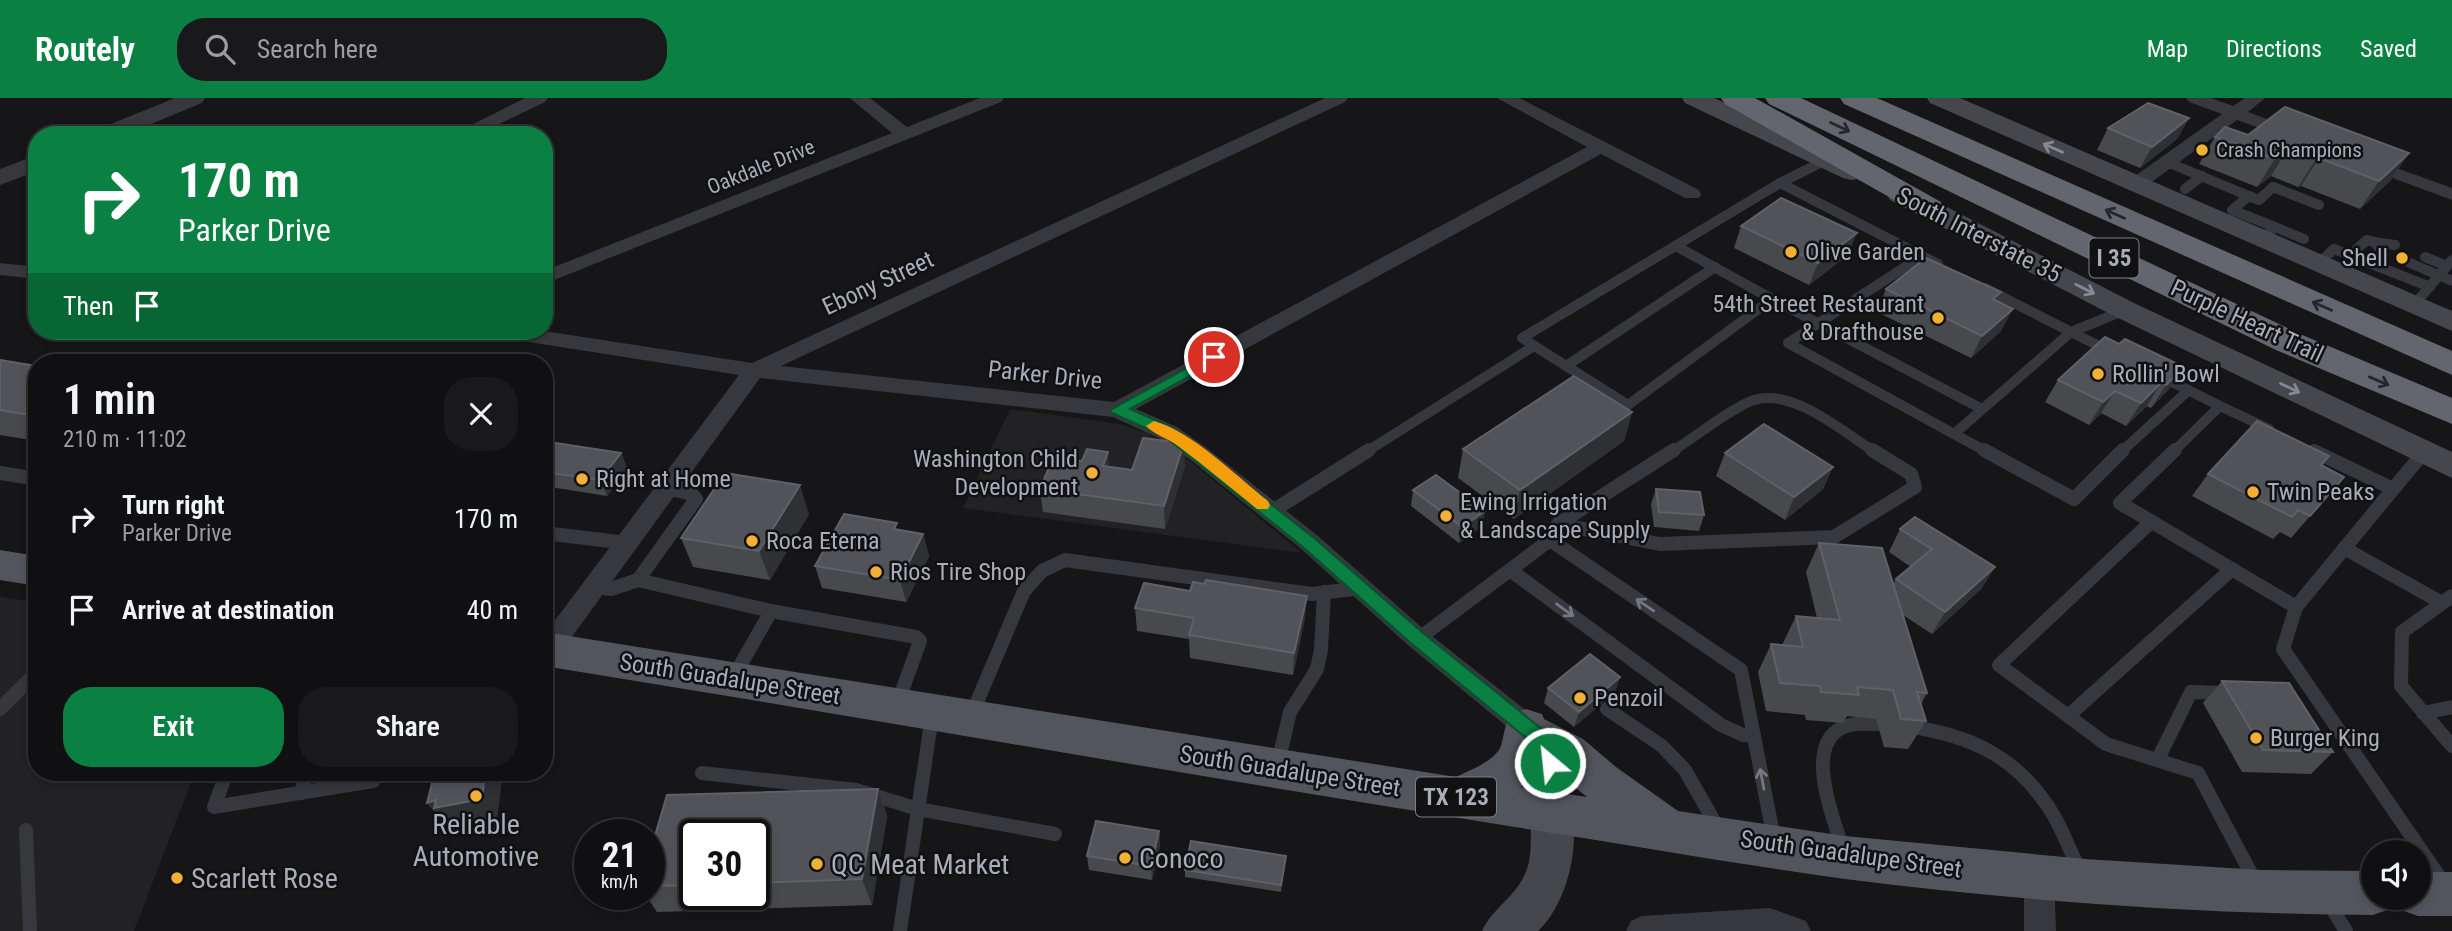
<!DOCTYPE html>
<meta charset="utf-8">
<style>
body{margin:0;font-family:"Roboto Condensed",sans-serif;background:#19191b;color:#f1f3f6;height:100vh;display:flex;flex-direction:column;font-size:26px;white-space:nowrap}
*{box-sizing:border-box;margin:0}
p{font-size:23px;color:#9c9d9f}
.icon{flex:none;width:38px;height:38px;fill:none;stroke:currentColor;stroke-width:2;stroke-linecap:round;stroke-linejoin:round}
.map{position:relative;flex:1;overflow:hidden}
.sheet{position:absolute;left:28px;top:256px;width:525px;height:427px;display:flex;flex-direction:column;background:#101012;border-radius:28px;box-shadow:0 4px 10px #0003,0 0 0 2px #303032}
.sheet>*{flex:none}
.top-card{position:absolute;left:28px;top:28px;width:525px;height:214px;border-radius:28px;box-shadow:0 4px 10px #0003,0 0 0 2px #303032;background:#0b8043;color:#fff;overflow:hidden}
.tools{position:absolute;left:2361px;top:742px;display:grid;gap:14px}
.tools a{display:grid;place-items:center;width:70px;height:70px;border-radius:50%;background:#101012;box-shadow:0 4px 10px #0003,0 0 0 2px #303032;font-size:35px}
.speed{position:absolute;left:574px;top:721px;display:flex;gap:14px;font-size:35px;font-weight:700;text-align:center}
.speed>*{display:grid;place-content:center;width:91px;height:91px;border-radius:50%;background:#101012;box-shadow:0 4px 10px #0003,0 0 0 2px #303032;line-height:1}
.speed small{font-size:18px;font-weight:400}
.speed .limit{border:4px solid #111;border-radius:10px;background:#fff;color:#111}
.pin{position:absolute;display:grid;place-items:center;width:60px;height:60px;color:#fff;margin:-30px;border:4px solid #fff;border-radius:50%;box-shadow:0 2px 7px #0007}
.me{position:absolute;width:77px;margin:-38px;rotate:332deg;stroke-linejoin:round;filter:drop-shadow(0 0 5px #0008)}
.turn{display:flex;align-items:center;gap:24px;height:147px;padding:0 35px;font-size:32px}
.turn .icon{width:91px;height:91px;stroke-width:2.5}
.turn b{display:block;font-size:49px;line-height:60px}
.then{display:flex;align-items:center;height:66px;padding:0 35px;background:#0003;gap:14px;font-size:26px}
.round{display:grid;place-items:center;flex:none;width:74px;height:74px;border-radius:28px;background:#19191b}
.summary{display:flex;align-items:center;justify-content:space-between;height:119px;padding:0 35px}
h1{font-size:42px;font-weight:600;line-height:52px}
.action{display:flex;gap:14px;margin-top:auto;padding:14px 35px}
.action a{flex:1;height:80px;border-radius:28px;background:#0b8043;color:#fff;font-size:28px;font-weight:600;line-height:80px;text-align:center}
.action a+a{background:#19191b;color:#f1f3f6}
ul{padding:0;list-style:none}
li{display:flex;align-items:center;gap:21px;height:91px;padding:0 35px}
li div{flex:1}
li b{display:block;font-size:26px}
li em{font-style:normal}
header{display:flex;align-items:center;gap:42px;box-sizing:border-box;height:98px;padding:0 35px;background:#0b8043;color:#fff}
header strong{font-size:33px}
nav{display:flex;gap:38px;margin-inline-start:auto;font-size:24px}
.search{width:490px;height:63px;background:#19191b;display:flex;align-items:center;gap:18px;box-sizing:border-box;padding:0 24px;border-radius:28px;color:#9c9d9f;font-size:26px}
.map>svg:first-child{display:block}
.built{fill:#222225}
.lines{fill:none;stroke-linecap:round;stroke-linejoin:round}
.service-far1{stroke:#37383d;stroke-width:10}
.service{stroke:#37383d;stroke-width:14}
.minor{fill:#37383d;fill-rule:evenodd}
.tertiary{fill:#37383d;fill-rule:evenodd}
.secondary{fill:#45474d;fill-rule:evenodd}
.primary{fill:#53555c;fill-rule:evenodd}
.motorway{fill:#63666e;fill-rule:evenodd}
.wall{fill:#47494d;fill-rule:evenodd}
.shaded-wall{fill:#2f3033}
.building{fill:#525359;stroke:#5f6168;stroke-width:2}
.oneway{stroke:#26262a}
.oneway2{stroke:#858993}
.oneway3{stroke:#757881}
.route{fill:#0b8043;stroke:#07532c;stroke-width:2}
.slow{fill:#f59e0b}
.poi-dot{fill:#f2b134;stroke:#111113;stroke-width:2.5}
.labels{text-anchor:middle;stroke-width:5;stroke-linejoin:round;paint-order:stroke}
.far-poi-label{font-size:21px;fill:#a8adb8;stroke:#111113;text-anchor:start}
.far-street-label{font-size:21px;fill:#a8adb8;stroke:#111113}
.shield{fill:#111113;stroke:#7b7e86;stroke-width:2}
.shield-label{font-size:23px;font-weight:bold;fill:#a8adb8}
.street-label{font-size:24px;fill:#a8adb8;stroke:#111113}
.poi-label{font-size:24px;fill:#a8adb8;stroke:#111113;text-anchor:start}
.near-poi-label{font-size:28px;fill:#a8adb8;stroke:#111113;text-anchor:start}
</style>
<header>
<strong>Routely</strong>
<div class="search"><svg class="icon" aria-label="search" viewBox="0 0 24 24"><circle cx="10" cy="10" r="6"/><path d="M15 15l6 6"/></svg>Search here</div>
<nav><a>Map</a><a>Directions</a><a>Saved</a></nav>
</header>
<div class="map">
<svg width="2452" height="833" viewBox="0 0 2452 833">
<rect width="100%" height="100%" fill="#161618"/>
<g class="built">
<polygon points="1010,311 1120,326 1147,335 1180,355 1302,455 963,410"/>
<polygon points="0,499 37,504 37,674 195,674 134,833 0,833"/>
</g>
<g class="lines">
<g class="service-far1">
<polyline points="1826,62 1780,85 1938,166"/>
<polyline points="2167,64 2249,98 2232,112 2275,129 2263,141"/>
<polyline points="2185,91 2202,78"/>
<polyline points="2249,98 2259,102 2273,89 2319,107"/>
<polyline points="2275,129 2304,141"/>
<polyline points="1676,148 1772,201 1628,307 1522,240 1780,85"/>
<polyline points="2382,153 2374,144 2395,147"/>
<polyline points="2350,157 2367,142 2374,144"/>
<polyline points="1922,158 1788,245 1954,336"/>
<polyline points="2425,159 2447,168"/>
<polyline points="2319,165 2334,151 2430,189"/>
<polyline points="2410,165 2452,183"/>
<polyline points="1985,190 2071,234 1954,336 1987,354"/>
<polyline points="1772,201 1982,311"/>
<polyline points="2414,207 2452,162"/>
<polyline points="2109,253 2071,234 2125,212"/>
<polyline points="1566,268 1715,169"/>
<polyline points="2160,278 2220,308"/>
<polyline points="1366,354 1534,248"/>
<path d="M1671 354C1691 342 1736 307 1754 302 1793 290 1843 334 1875 354"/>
<polyline points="2121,354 2189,292"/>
<polyline points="2173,354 2220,308 2269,331"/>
</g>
<g class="service">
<polyline points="1984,352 2074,401 2123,352"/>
<polyline points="2175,352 2120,405 2296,509 2423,355"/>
<polyline points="2314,353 2393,391"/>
<polyline points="0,375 37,381"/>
<polyline points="1271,414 1369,352"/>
<polyline points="2151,424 1999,567 2106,646 2198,675 2256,785"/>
<polyline points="1558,426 1660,446 1834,439 1915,389 1911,376 1872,352"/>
<polyline points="1558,426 1674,352"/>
<polyline points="544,435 627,445"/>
<polyline points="1550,442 1741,572 1774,741"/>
<polyline points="2344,450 2442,505"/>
<polyline points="1510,472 1721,627 1743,637 1754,638"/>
<polyline points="638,482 696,401 692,396 667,390"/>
<polyline points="595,489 611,491 638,482 771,513 916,539 920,543 898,604"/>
<polyline points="2452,498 2402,534 2401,588 2452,648"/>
<polyline points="2296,509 2283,551 2445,787"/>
<polyline points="1418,541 1550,442 1558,426"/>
<polyline points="733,580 771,513"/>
<polyline points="0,611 37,574"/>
<polyline points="1607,611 1662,648 1685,672 1719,732"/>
<polyline points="2423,615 2452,609"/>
<polyline points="971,618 1024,493 1042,473 1065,462 1312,496 1361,490"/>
<polyline points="2068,618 2232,471"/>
<path d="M1906 628C1971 637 2019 659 2054 718 2064 736 2071 755 2080 773"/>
<polyline points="2158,661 2191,594 2228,595"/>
<polyline points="1278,665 1290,614 1317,571 1321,552 1324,494"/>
<polyline points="227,674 214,709 373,683 376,674"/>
<polyline points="702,675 856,692 918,711 1055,736"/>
<polyline points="301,695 307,674"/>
<polyline points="26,732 30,833"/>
<path d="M1843 752C1834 720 1799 639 1850 627 1858 625 1869 626 1877 626"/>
<polyline points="2328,804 2346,833"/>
<polyline points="900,833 932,618"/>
</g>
<g class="minor">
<polygon points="525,0 548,0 545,4 476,37 452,37"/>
<polygon points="850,0 870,0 907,29 980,0 1004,0 1001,4 544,186 544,173 892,35"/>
<polygon points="1325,0 1348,0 1345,4 781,268 1114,304 1587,49 1497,0 1519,0 1699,92 1701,96 1699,100 1685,100 1601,56 1136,311 1177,329 1208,351 1318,438 1427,534 1547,629 1560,655 1565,674 1567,714 1563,723 1552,727 1541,723 1537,714 1534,665 1527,645 1409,548 1300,450 1192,363 1161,341 1113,319 760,280 558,558 544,560 544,537 739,277 504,240 496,238 494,233 544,233 752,265"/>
<polygon points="2186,0 2211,0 2233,8 2245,0 2265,0 2248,14 2299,33 2302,37 2293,42 2237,22 2142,91 2128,91 2126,87 2128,83 2222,16 2189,4"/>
<polygon points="2366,59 2452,90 2452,102 2360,68 2357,64 2360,60"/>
<polygon points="0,165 37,169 37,181 0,177"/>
<polygon points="2039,765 2050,769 2054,779 2056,833 2024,833 2024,779 2028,769"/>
<polygon points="1770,810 1806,823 1811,833 1626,833 1631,823 1642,818"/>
</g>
<g class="tertiary">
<polygon points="175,0 205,0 202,5 124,37 93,37 96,32"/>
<polygon points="37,57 37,73 0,87 0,71"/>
</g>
<g class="secondary">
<polygon points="1682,0 1714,0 1861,68 1865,74 1861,80 1852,82 1843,80 1685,5"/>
<polygon points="1927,0 1960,0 2452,213 2452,233 1930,5"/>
<polygon points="1900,88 1910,90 2136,206 2452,354 2452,380 2114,218 1890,102 1887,96 1890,90"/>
<path d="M1552 695 1567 701C1584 738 1568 806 1538 833H1482C1493 809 1518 798 1527 771 1535 749 1526 724 1537 701Z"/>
</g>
<g class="primary">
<polygon points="0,452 37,458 37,488 0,482"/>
<path d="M544 534 1456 679C1470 672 1495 663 1501 648 1504 637 1505 627 1510 616L1526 611 1542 616 1544 621 1583 641 1616 669 1678 713 1845 738 2085 761 2261 772 2373 773V800H2418V774H2452V818H2418L2401 812 2395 800 2390 811 2373 817C2197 816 2020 803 1845 781 1735 766 1625 746 1515 729 1191 678 868 620 544 568ZM1541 662 1587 699 1520 689 1526 686Z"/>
</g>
<g class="motorway">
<polygon points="1721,0 1755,0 1941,104 1945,110 1941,116 1930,119 1919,116 1725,6"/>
<polygon points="1765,0 1801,0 2300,236 2452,300 2452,326 2276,252 1769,6"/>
<polygon points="1840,0 1877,0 2452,253 2452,277 1844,6"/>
</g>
</g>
<g class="wall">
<polygon points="2189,20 2177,41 2140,70 2097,52 2108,30"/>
<polygon points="2248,37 2409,55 2390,83 2360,111 2301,88 2298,89 2271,78 2257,89 2199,66 2215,39"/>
<polygon points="1741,128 1848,157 1809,187 1734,150"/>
<polygon points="1886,191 1997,203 2001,233 1971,260 1877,214"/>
<polygon points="2125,241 2169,291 2151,310 2147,308 2126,328 2101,315 2089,327 2045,304 2058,282 2119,246"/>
<polygon points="0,262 37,268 37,343 0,337"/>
<polygon points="1632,314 1624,343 1514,421 1458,380 1463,351"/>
<polygon points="544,349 621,355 627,370 607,398 544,388"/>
<polygon points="1725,355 1833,369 1823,391 1785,422 1716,378"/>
<polygon points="2322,367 2344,379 2291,440 2280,434 2273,441 2192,398 2208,376"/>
<polygon points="1185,368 1165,431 1043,414 1040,391 1109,369 1132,372"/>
<polygon points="1656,391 1704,417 1699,433 1654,429 1651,406"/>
<polygon points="1413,392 1485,413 1482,428 1459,445 1411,408"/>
<polygon points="809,416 770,482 693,469 681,440"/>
<polygon points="1900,431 1995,469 1981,491 1932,536 1903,517 1927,595 1921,606 1926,623 1908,651 1884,649 1876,621 1847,618 1843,625 1806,622 1805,617 1766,613 1758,574 1771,546 1782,547 1796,518 1817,520 1806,474 1819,445 1893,486 1896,481 1911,469 1889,454"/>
<polygon points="923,436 929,458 906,504 822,490 815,468"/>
<polygon points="1135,510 1305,520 1293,577 1190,560 1189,541 1137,533"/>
<polygon points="1620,579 1615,594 1574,629 1544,605 1548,590"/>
<polygon points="2222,583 2333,654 2311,676 2242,674 2203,605"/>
<path d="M878 691 887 718 872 807 657 814 645 796H649V758L667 697ZM695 737H754V796H695Z"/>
<polygon points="1159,733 1160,747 1152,782 1089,772 1087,758"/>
<polygon points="1286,758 1281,794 1185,779 1185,772"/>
</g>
<g class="shaded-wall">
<polygon points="2189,20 2177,41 2140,70 2152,49"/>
<polygon points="2288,51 2271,78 2257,89 2275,61"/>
<polygon points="2409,55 2390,83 2360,111 2379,83"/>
<polygon points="2319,60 2301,88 2298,89 2316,61"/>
<polygon points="1857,135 1848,157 1809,187 1818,165"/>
<polygon points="2013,211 2001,233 1971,260 1982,238"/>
<polygon points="2184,269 2169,291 2151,310 2166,287"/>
<polygon points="2161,285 2147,308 2126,328 2141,305"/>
<polygon points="2115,293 2101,315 2089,327 2103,304"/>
<polygon points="1632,314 1624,343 1514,421 1520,392"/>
<polygon points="1184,345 1185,368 1165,431 1164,408"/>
<polygon points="1108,354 1110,377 1103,368"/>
<polygon points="621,355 627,370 607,398 600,382"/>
<polygon points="1833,369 1823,391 1785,422 1794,399"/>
<polygon points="800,387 809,416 770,482 759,453"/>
<polygon points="1485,413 1482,428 1459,445 1462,429"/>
<polygon points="923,436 929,458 906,504 900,482"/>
<polygon points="1995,469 1981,491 1932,536 1945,514"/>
<polygon points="1307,498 1305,520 1293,577 1294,555"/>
<polygon points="1620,579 1615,594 1574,629 1579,614"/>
<polygon points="485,674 503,674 497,722 451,731 446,725 444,726 427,705"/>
<polygon points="878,691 887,718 872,807 862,781"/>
<polygon points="1159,733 1160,747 1152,782 1151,768"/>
</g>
<g class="building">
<polygon points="2148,5 2189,20 2152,49 2108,30"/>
<polygon points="2285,9 2409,55 2379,83 2319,60 2316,61 2288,51 2275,61 2215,39 2225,29 2248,37"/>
<polygon points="1781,100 1857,135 1818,165 1741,128"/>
<polygon points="1926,160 2001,194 1993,201 2013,211 1982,238 1886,191"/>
<polygon points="2105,239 2119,246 2125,241 2184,269 2166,287 2161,285 2141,305 2115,293 2103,304 2058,282"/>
<polygon points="0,262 37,268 37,318 0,312"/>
<polygon points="1574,278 1632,314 1520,392 1463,351"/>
<polygon points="2257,323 2329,358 2321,367 2344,379 2310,418 2298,412 2292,419 2208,376"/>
<polygon points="1764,326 1833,369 1794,399 1725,355"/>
<polygon points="1143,340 1184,345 1164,408 1040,391 1053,360 1082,363 1087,351 1108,354 1103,368 1132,372"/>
<polygon points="549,344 621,355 600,382 544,374 544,349"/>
<polygon points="725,375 800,387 759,453 681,440"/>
<polygon points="1436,377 1485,413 1462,429 1413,392"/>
<polygon points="1656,391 1700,394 1704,417 1659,414"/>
<polygon points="844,416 897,425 894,431 923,436 900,482 815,468"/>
<polygon points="1915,419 1995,469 1945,514 1896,481 1932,451 1900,431"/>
<polygon points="1819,445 1882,450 1927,595 1917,594 1926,623 1901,621 1893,592 1857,589 1859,597 1821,594 1820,588 1780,585 1771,546 1803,549 1796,518 1840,522"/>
<polygon points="1206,482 1307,498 1294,555 1189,537 1194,520 1135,510 1144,485 1190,493 1193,484 1204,486"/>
<polygon points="1590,556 1620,579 1579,614 1548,590"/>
<polygon points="2222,583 2289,585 2333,654 2263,652"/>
<polygon points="435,674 485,674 482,701 434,710 436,702 427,705"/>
<polygon points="878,691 862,781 754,785 754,737 695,737 695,787 649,788 649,758 667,697"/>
<polygon points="1096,723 1159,733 1151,768 1087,758"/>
<polygon points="1191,743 1286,758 1281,787 1185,772"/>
</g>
<defs><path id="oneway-shaft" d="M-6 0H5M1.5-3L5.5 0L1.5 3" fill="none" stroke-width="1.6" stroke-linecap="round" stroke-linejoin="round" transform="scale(1.75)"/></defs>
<g class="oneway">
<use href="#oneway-shaft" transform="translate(1840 29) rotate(26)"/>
<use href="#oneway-shaft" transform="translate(2115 116) rotate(-156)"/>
<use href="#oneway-shaft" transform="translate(2322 208) rotate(-156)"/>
<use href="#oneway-shaft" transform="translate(2379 283) rotate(23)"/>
</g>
<g class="oneway2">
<use href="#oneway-shaft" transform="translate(2053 50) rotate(-156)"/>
<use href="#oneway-shaft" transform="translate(2085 191) rotate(27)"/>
<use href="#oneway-shaft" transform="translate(2290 290) rotate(26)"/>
</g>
<g class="oneway3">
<use href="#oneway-shaft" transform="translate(1645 507) rotate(-146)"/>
<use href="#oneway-shaft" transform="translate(1565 512) rotate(36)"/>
<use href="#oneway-shaft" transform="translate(1762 681) rotate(-101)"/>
</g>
<path class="route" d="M1214 255 1219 256V262L1130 311 1175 331 1314 440 1424 536 1543 632C1551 643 1563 657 1556 671L1550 673 1543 671 1538 654 1530 643 1412 546 1303 449 1164 338 1112 315 1110 312Z"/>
<path class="slow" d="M1154 323C1193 334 1235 377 1268 403L1270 407 1268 411H1257C1231 390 1205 368 1178 348 1169 341 1153 336 1146 328Z"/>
<g class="poi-dot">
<circle cx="2202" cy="52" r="7"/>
<circle cx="1791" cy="154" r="7"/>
<circle cx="2402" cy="160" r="7"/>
<circle cx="1938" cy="220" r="7"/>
<circle cx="2098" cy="276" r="7"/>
<circle cx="1092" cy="375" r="7"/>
<circle cx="582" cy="381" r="7"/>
<circle cx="2253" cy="394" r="7"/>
<circle cx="1446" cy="418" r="7"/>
<circle cx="752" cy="443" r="7"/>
<circle cx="876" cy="474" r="7"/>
<circle cx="1580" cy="600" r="7"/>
<circle cx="2256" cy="640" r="7"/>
<circle cx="476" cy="698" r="7"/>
<circle cx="1125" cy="760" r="7"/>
<circle cx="817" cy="766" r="7"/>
<circle cx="177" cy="780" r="7"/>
</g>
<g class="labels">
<g class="far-poi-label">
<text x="2216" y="59">Crash Champions</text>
</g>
<g class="far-street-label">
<text transform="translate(761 69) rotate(-22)" y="7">Oakdale Drive</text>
</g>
<g class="shield">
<rect x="2089.5" y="140.5" width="49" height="39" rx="5"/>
<rect x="1416" y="679.5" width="80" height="39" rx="5"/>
</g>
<g class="shield-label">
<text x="2114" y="168">I 35</text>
<text x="1456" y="707">TX 123</text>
</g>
<g class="street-label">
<text transform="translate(1979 137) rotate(27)" y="8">South Interstate 35</text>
<text transform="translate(878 185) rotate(-25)" y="8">Ebony Street</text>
<text transform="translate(2247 223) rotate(25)" y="8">Purple Heart Trail</text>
<text transform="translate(1045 277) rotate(6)" y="8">Parker Drive</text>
<text transform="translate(730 581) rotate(9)" y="8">South Guadalupe Street</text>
<text transform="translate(1290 673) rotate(9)" y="8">South Guadalupe Street</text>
<text transform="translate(1851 756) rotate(8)" y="8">South Guadalupe Street</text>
</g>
<g class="poi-label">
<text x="1805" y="162">Olive Garden</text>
<text x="2388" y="168" text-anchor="end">Shell</text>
<text x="1924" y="214" text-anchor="end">54th Street Restaurant<tspan x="1924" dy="28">&amp; Drafthouse</tspan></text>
<text x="2112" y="284">Rollin' Bowl</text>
<text x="1078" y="369" text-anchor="end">Washington Child<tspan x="1078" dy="28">Development</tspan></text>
<text x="596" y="389">Right at Home</text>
<text x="2267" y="402">Twin Peaks</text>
<text x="1460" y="412">Ewing Irrigation<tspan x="1460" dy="28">&amp; Landscape Supply</tspan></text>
<text x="766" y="451">Roca Eterna</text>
<text x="890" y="482">Rios Tire Shop</text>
<text x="1594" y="608">Penzoil</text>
<text x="2270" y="648">Burger King</text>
</g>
<g class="near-poi-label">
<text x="476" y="736" text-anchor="middle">Reliable<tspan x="476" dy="32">Automotive</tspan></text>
<text x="1139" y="770">Conoco</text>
<text x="831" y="776">QC Meat Market</text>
<text x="191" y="790">Scarlett Rose</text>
</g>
</g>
</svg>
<div class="tools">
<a><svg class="icon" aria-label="sound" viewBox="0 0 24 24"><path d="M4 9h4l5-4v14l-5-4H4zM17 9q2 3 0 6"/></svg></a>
</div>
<div class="speed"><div>21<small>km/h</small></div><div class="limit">30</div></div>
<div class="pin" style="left:1214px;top:259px;background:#d93025"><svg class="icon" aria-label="arrive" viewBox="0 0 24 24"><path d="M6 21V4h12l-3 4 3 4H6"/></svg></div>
<svg class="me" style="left:1550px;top:665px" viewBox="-20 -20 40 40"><circle r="17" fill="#0b8043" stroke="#fff" stroke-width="3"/><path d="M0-11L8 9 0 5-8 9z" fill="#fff"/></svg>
<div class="top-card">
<div class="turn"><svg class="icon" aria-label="right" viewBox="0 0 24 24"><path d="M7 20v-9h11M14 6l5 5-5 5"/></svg><div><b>170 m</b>Parker Drive</div></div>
<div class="then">Then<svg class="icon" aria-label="arrive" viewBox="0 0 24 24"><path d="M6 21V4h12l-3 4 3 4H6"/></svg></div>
</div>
<section class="sheet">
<div class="summary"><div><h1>1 min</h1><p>210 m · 11:02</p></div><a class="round"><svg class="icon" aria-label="close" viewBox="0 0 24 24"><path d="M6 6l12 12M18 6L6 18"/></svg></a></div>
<ul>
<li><svg class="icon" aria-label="right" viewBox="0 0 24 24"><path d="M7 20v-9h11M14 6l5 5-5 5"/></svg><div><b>Turn right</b><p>Parker Drive</p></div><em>170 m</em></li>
<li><svg class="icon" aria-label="arrive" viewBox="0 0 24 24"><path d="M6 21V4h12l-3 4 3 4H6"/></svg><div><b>Arrive at destination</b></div><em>40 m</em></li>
</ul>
<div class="action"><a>Exit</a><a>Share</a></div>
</section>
</div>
